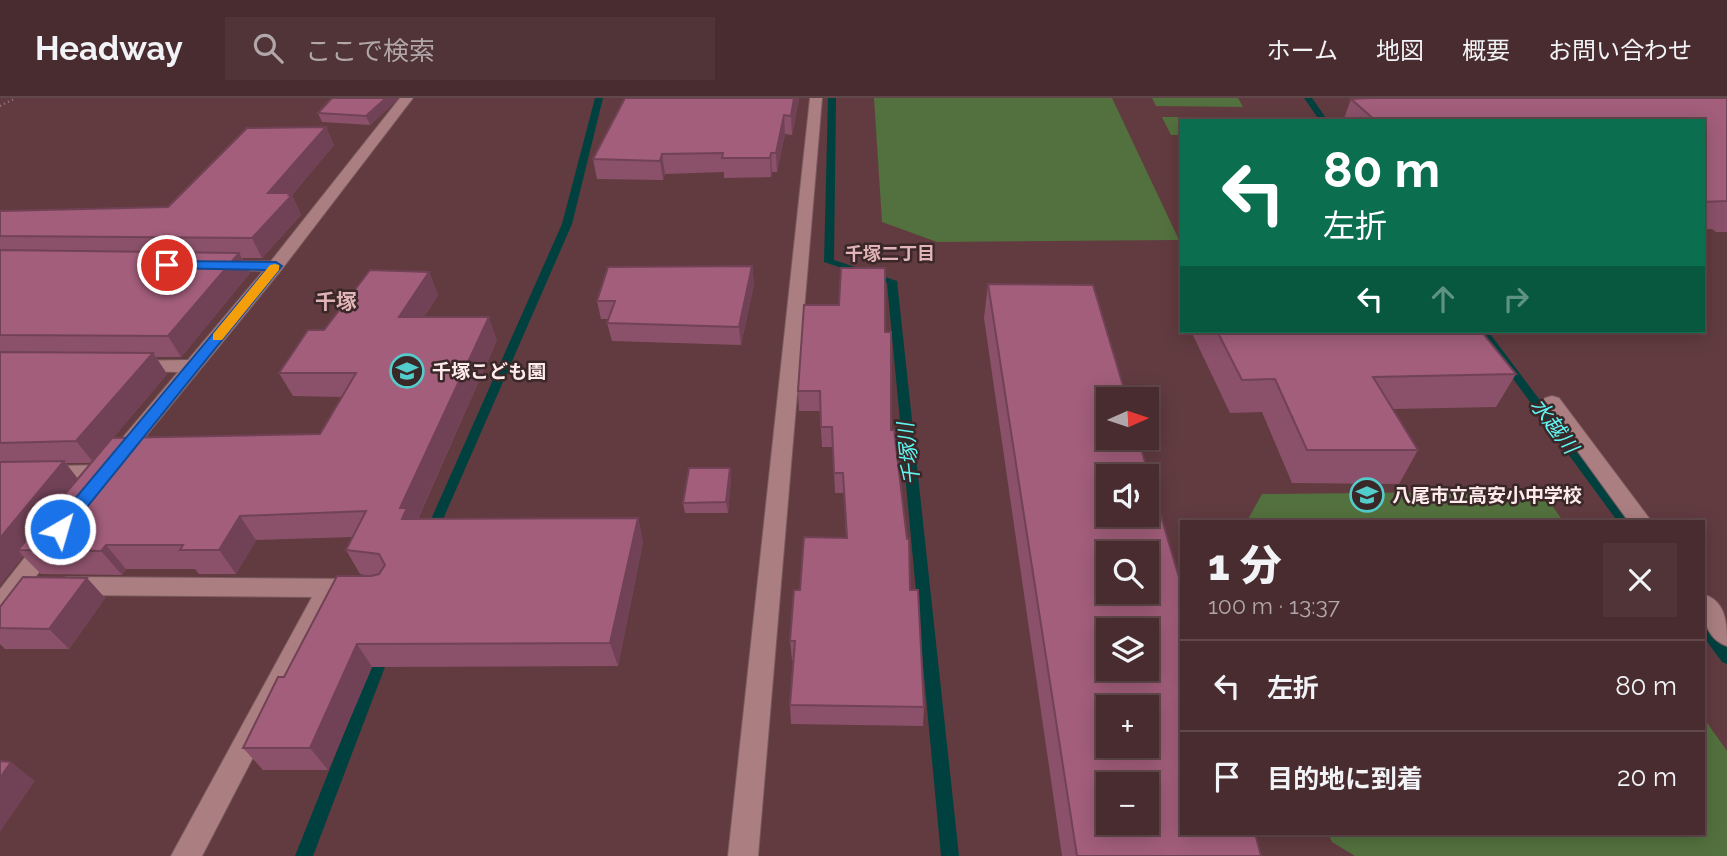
<!DOCTYPE html>
<html lang="ja">
<meta charset="utf-8">
<style>
body{margin:0;font-family:Raleway,"Noto Sans JP",sans-serif;background:#503437;color:#f1f3f6;height:100vh;display:flex;flex-direction:column;font-size:26px;white-space:nowrap}
*{box-sizing:border-box;margin:0}
p{font-size:23px;color:#b1a7aa}
.icon{flex:none;width:38px;height:38px;fill:none;stroke:currentColor;stroke-width:2;stroke-linecap:round;stroke-linejoin:round}
.map{position:relative;flex:1;overflow:hidden}
.details{position:absolute;left:1180px;top:422px;width:525px;height:315px;display:flex;flex-direction:column;background:#492c2f;border-radius:0px;box-shadow:0 4px 18px #0003,0 0 0 2px #61484b}
.details>*{flex:none}
.hud{position:absolute;left:1180px;top:21px;width:525px;height:214px;border-radius:0px;box-shadow:0 4px 18px #0003,0 0 0 2px #61484b;background:#0b6e4f;color:#fff;overflow:hidden}
.needle{width:46px;rotate:87deg}
.controls{position:absolute;left:1096px;top:289px;display:grid;gap:14px}
.controls a{display:grid;place-items:center;width:63px;height:63px;border-radius:0px;background:#492c2f;box-shadow:0 4px 18px #0003,0 0 0 2px #61484b;font-size:35px}
.pin{position:absolute;display:grid;place-items:center;width:60px;height:60px;color:#fff;margin:-30px;border:4px solid #fff;border-radius:50%;box-shadow:0 2px 7px #0007}
.me{position:absolute;width:77px;margin:-38px;rotate:38deg;stroke-linejoin:round;filter:drop-shadow(0 0 5px #0008)}
.turn{display:flex;align-items:center;gap:24px;height:147px;padding:0 28px;font-size:32px}
.turn .icon{width:91px;height:91px;stroke-width:2.5}
.turn b{display:block;font-size:49px;line-height:60px}
.lanes{display:flex;align-items:center;height:66px;padding:0 28px;background:#0003;justify-content:center;gap:35px;direction:ltr}
.lanes .off{opacity:.35}
.round{display:grid;place-items:center;flex:none;width:74px;height:74px;border-radius:0px;background:#503437}
.headline{display:flex;align-items:center;justify-content:space-between;height:119px;padding:0 28px}
h1{font-size:42px;font-weight:800;line-height:52px}
ul{padding:0;list-style:none}
li{display:flex;align-items:center;gap:21px;height:91px;padding:0 28px;border-top:2px solid #61484b}
li div{flex:1}
li b{display:block;font-size:26px}
li em{font-style:normal}
header{display:flex;align-items:center;gap:42px;box-sizing:border-box;height:98px;padding:0 35px;background:#492c2f;border-bottom:2px solid #61484b}
header strong{font-size:33px}
nav{display:flex;gap:38px;margin-inline-start:auto;font-size:24px}
.search{width:490px;height:63px;background:#503437;display:flex;align-items:center;gap:18px;box-sizing:border-box;padding:0 24px;border-radius:0px;color:#b1a7aa;font-size:26px}
.map>svg:first-child{display:block}
.green{fill:#53713e}
.lines{fill:none;stroke-linecap:round;stroke-linejoin:round}
.stream{fill:#00403f;fill-rule:evenodd}
.minor-casing{stroke:#795a5d;stroke-width:2}
.path{stroke:#9f8083;stroke-width:2.5;stroke-dasharray:1 3.5;stroke-linecap:butt}
.minor{fill:#ab7f82;fill-rule:evenodd}
.wall{fill:#8b516a;fill-rule:evenodd}
.shaded-wall{fill:#714256}
.building{fill:#a25e7b;stroke:#714256;stroke-width:2;fill-rule:evenodd}
.route{fill:#1a73e8;stroke:#114b97;stroke-width:2}
.slow{fill:#f59e0b}
.labels{text-anchor:middle;stroke-width:5;stroke-linejoin:round;paint-order:stroke}
.far-neighbourhood-label{font-size:18px;font-weight:bold;fill:#e2b4b7;stroke:#3a2829}
.poi-label{font-size:19px;font-weight:bold;fill:#ffebec;stroke:#3a2829;text-anchor:start}
.neighbourhood-label{font-size:21px;font-weight:bold;fill:#e2b4b7;stroke:#3a2829}
.water-label{font-size:21px;font-style:italic;fill:#5ff5f2;stroke:#3a2829}
</style>
<header>
<strong>Headway</strong>
<div class="search"><svg class="icon" aria-label="search" viewBox="0 0 24 24"><circle cx="10" cy="10" r="6"/><path d="M15 15l6 6"/></svg>ここで検索</div>
<nav><a>ホーム</a><a>地図</a><a>概要</a><a>お問い合わせ</a></nav>
</header>
<div class="map">
<svg width="1727" height="758" viewBox="0 0 1727 758">
<rect width="100%" height="100%" fill="#613b3f"/>
<g class="green">
<polygon points="874,0 1112,0 1179,142 937,144 882,124"/>
<polygon points="1152,0 1238,0 1243,9 1156,8"/>
<polygon points="1162,19 1247,19 1249,23 1181,23 1181,37 1171,37"/>
<polygon points="1542,393 1563,423 1247,423 1262,396"/>
<polygon points="1703,619 1727,653 1727,758 1355,758 1332,744 1328,735 1703,735"/>
</g>
<g class="lines">
<g class="stream">
<polygon points="595,0 603,0 572,126 437,435 436,438 426,438 425,435 562,126"/>
<polygon points="828,0 836,0 834,162 897,183 959,758 941,758 887,185 824,164"/>
<polygon points="1304,0 1312,0 1328,23 1320,23"/>
<polygon points="1478,233 1488,233 1631,424 1618,424"/>
<polygon points="1703,521 1708,523 1727,549 1727,566 1722,564 1703,538"/>
<polygon points="384,547 389,549 391,553 313,758 295,758 377,553 379,549"/>
</g>
<defs>
<g id="minor">
<polygon points="400,0 413,0 282,171 123,366 109,366 106,361 109,356 178,274 132,273 123,267 125,263 188,262 263,173 219,172 211,167 213,164 271,163"/>
<polygon points="810,0 822,0 758,758 728,758"/>
<polygon points="1552,298 1559,300 1652,424 1629,424 1542,304 1545,300"/>
<polygon points="105,367 112,369 115,374 112,379 0,383 0,369"/>
<polygon points="48,437 56,440 59,446 56,452 8,515 0,518 0,491 40,440"/>
<polygon points="67,479 357,481 365,483 369,490 365,497 336,499 202,758 171,758 312,499 67,497 59,495 55,488 59,481"/>
<path d="M1703 496C1727 503 1727 527 1727 548 1704 540 1703 517 1703 496Z"/>
</g>
</defs>
<use href="#minor" class="minor-casing"/>
<polyline class="path" points="0,8 16,0"/>
<use href="#minor" class="minor"/>
</g>
<g class="wall">
<polygon points="399,0 370,27 322,24 318,15"/>
<polygon points="799,0 792,37 785,36 777,74 772,74 771,79 724,80 724,74 665,76 663,82 597,81 593,61"/>
<polygon points="1727,0 1727,134 1716,134 1712,131 1703,131 1703,23 1343,23 1351,1"/>
<path d="M326 29 334 47 292 97 301 117 262 160H242L250 175 181 259H156L167 276 113 340 320 336 342 299 293 298 279 275 324 232 429 174 438 197 424 219 497 242 418 421 638 420 643 444 618 568 372 569 328 672H263L243 650 284 579 370 478 360 476 346 452 353 439 256 442 236 476H199L195 471H126L122 477 41 476 23 458 0 487V113L168 109ZM66 365H92L78 381Z"/>
<polygon points="752,168 754,186 741,247 612,243 607,225 609,221 601,221 597,203"/>
<polygon points="988,186 1261,758 1062,758 984,220"/>
<polygon points="1191,233 1481,233 1516,276 1496,309 1393,311 1418,352 1399,386 1292,385 1262,314 1230,315"/>
<polygon points="885,234 891,332 924,609 923,628 791,626 790,607 793,562 792,562 790,543 800,492 846,440 844,395 835,395 833,349 822,349 820,313 799,313 798,293"/>
<polygon points="731,380 728,415 685,415 683,405"/>
<polygon points="87,480 105,500 69,551 5,551 0,546 0,509"/>
</g>
<g class="shaded-wall">
<polygon points="386,0 399,0 370,27 366,18"/>
<polygon points="794,0 799,0 792,37 791,18"/>
<polygon points="784,17 785,36 777,74 776,55"/>
<polygon points="326,29 334,47 292,97 301,117 262,160 252,140 268,95"/>
<polygon points="771,55 772,74 771,79 770,60"/>
<polygon points="662,56 665,76 663,82 660,63"/>
<polygon points="239,155 250,175 181,259 168,238"/>
<polygon points="752,168 754,186 741,247 739,229"/>
<polygon points="429,174 438,197 409,242 399,219"/>
<polygon points="489,219 497,242 415,427 402,421 400,410"/>
<polygon points="153,255 167,276 93,364 76,343"/>
<polygon points="64,363 81,385 18,452 23,458 0,487 0,440"/>
<polygon points="730,370 731,380 728,415 726,404"/>
<polygon points="240,418 256,442 236,476 219,452"/>
<polygon points="638,420 643,444 618,568 610,545"/>
<polygon points="106,447 126,471 122,477 101,453"/>
<polygon points="87,480 105,500 69,551 49,531"/>
<polygon points="357,546 372,569 328,672 310,650"/>
<polygon points="11,664 35,683 0,734 0,680"/>
</g>
<g class="building">
<polygon points="332,0 386,0 366,18 318,15"/>
<polygon points="625,0 794,0 791,18 784,17 776,55 771,55 770,60 722,60 723,55 662,56 660,63 593,61"/>
<polygon points="1370,0 1727,0 1727,103 1703,104 1703,23 1376,23 1351,1"/>
<polygon points="326,29 268,95 291,95 289,97 292,97 252,140 0,138 0,113 168,109 247,30"/>
<polygon points="0,152 239,155 168,238 0,237"/>
<polygon points="752,168 739,229 607,225 615,203 597,203 608,169"/>
<polygon points="841,170 885,170 885,234 891,234 891,332 894,332 907,441 909,441 910,492 918,492 924,609 790,607 795,543 790,543 794,492 800,492 804,439 847,440 843,375 834,375 832,329 821,329 820,293 798,293 804,207 839,207"/>
<polygon points="370,172 429,174 399,219 489,219 400,410 407,410 402,421 638,420 610,545 357,546 310,650 243,650 278,579 284,579 337,478 371,478 379,476 385,467 379,456 346,452 366,413 240,418 219,452 180,452 183,447 106,447 101,453 18,452 112,340 320,336 356,275 279,275 308,232 324,232"/>
<path d="M988 186 1093 187 1127 301H1108V340H1138L1181 486V735H1255L1261 758H1077ZM1108 378H1146V416H1108ZM1108 455H1146V494H1108ZM1108 532H1146V570H1108ZM1108 609H1146V648H1108ZM1108 686H1146V724H1108Z"/>
<polygon points="1217,233 1481,233 1516,276 1373,279 1418,352 1307,352 1275,281 1242,282"/>
<polygon points="0,254 153,255 76,343 0,345"/>
<polygon points="64,363 0,440 0,364"/>
<polygon points="689,370 730,370 726,404 683,405"/>
<polygon points="23,479 87,480 49,531 0,530 0,509"/>
<polygon points="0,663 11,664 0,680"/>
</g>
<polygon class="route" points="167,163 276,164 282,168 66,435 54,435 52,431 54,426 266,172 163,170 161,167"/>
<polygon class="slow" points="275,166 279,167 279,172 222,242 213,242 213,236 270,167"/>
<defs>
<symbol id="school-ring" viewBox="-11 -11 22 22"><circle r="9.5" fill="#3a2829" stroke="#53cdcb" stroke-width="1.5"/><path d="M0-5L7-2L0 1L-7-2ZM-4 1L0 2.5L4 1V4Q0 6-4 4Z" fill="#53cdcb"/></symbol>
</defs>
<g fill-rule="evenodd">
<use href="#school-ring" x="388" y="254" width="38" height="38"/>
<use href="#school-ring" x="1348" y="378" width="38" height="38"/>
</g>
<g class="labels">
<g class="far-neighbourhood-label">
<text x="890" y="162">千塚二丁目</text>
</g>
<g class="poi-label">
<text x="432" y="280">千塚こども園</text>
<text x="1392" y="404">八尾市立高安小中学校</text>
</g>
<g class="neighbourhood-label">
<text x="336" y="211">千塚</text>
</g>
<g class="water-label">
<text transform="translate(1554 328) rotate(53)" y="7">水越川</text>
<text transform="translate(909 356) rotate(-96)" y="7">千塚川</text>
</g>
</g>
</svg>
<div class="controls">
<a><svg class="needle" viewBox="-14 -14 28 28"><path d="M0-13l5 13h-10z" fill="#e53935"/><path d="M0 13l5-13h-10z" fill="#b1a7aa"/></svg></a>
<a><svg class="icon" aria-label="sound" viewBox="0 0 24 24"><path d="M4 9h4l5-4v14l-5-4H4zM17 9q2 3 0 6"/></svg></a>
<a><svg class="icon" aria-label="search" viewBox="0 0 24 24"><circle cx="10" cy="10" r="6"/><path d="M15 15l6 6"/></svg></a>
<a><svg class="icon" aria-label="layers" viewBox="0 0 24 24"><path d="M12 4l9 5-9 5-9-5zM3 14l9 5 9-5"/></svg></a>
<a>+</a>
<a>−</a>
</div>
<div class="pin" style="left:167px;top:167px;background:#d93025"><svg class="icon" aria-label="arrive" viewBox="0 0 24 24"><path d="M6 21V4h12l-3 4 3 4H6"/></svg></div>
<svg class="me" style="left:60px;top:431px" viewBox="-20 -20 40 40"><circle r="17" fill="#1a73e8" stroke="#fff" stroke-width="3"/><path d="M0-11L8 9 0 5-8 9z" fill="#fff"/></svg>
<div class="hud">
<div class="turn"><svg class="icon" aria-label="left" viewBox="0 0 24 24"><path d="M17 20v-9H6M10 6l-5 5 5 5"/></svg><div><b>80 m</b>左折</div></div>
<div class="lanes"><svg class="icon" aria-label="left" viewBox="0 0 24 24"><path d="M17 20v-9H6M10 6l-5 5 5 5"/></svg><svg class="icon off" aria-label="ahead" viewBox="0 0 24 24"><path d="M12 20V5M6 11l6-6 6 6"/></svg><svg class="icon off" aria-label="right" viewBox="0 0 24 24"><path d="M7 20v-9h11M14 6l5 5-5 5"/></svg></div>
</div>
<section class="details">
<div class="headline"><div><h1>1 分</h1><p>100 m · 13:37</p></div><a class="round"><svg class="icon" aria-label="close" viewBox="0 0 24 24"><path d="M6 6l12 12M18 6L6 18"/></svg></a></div>
<ul>
<li><svg class="icon" aria-label="left" viewBox="0 0 24 24"><path d="M17 20v-9H6M10 6l-5 5 5 5"/></svg><div><b>左折</b></div><em>80 m</em></li>
<li><svg class="icon" aria-label="arrive" viewBox="0 0 24 24"><path d="M6 21V4h12l-3 4 3 4H6"/></svg><div><b>目的地に到着</b></div><em>20 m</em></li>
</ul>
</section>
</div>
